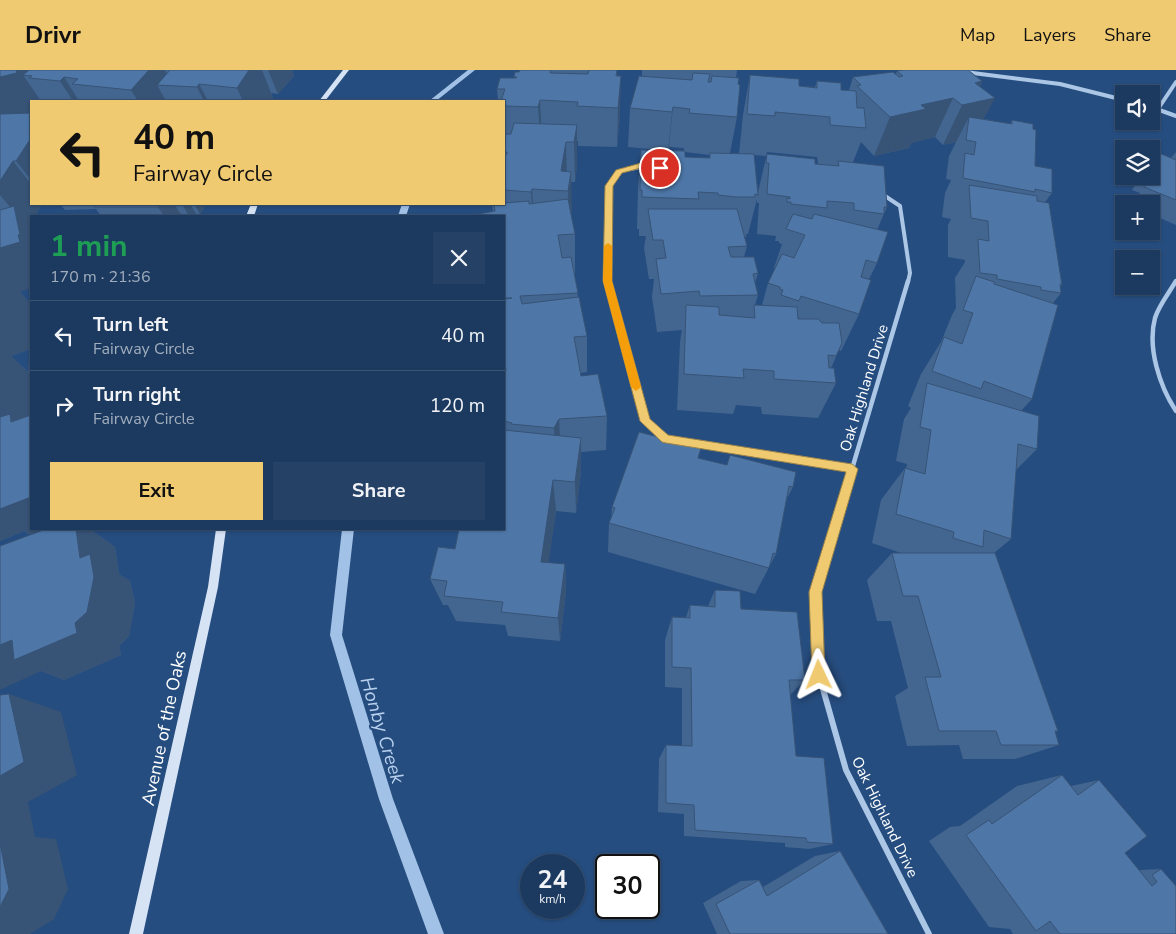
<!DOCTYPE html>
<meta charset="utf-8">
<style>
body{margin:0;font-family:"Nunito Sans",sans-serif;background:#254165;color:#f1f3f6;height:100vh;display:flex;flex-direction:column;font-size:19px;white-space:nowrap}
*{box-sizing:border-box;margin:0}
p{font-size:16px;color:#a0adbd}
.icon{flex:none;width:28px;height:28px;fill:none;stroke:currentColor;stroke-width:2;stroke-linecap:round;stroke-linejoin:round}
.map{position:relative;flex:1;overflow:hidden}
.details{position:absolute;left:30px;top:145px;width:475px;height:315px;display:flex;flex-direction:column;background:#1c3a5f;border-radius:0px;box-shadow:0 1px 4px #0004,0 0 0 1px #3a5474}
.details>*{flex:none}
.banner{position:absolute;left:30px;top:30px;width:475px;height:105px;border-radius:0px;box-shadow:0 1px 4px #0004,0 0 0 1px #3a5474;background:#efca71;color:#111;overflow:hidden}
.buttons{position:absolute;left:1115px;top:15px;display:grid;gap:10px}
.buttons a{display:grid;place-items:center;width:45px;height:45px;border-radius:0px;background:#1c3a5f;box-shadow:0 1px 4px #0004,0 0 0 1px #3a5474;font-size:25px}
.speed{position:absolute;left:520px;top:784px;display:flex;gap:10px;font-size:25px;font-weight:700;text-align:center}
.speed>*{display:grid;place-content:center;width:65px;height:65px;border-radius:50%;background:#1c3a5f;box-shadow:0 1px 4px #0004,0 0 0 1px #3a5474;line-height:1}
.speed small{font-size:12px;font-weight:400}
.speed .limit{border:2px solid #111;border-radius:8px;background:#fff;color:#111}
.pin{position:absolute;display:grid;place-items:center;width:42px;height:42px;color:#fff;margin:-21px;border:2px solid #fff;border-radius:50%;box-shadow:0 1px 5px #0007}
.me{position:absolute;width:55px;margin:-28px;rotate:358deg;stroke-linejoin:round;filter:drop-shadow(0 0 4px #0008)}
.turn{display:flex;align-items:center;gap:18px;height:105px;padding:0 20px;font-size:22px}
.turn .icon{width:65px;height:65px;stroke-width:2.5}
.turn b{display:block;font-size:35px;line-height:42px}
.round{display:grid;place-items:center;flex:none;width:52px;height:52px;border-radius:0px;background:#254165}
.overview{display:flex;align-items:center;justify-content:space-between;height:85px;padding:0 20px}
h1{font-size:30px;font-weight:700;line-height:38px;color:#1e9e55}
.primary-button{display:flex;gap:10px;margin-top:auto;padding:10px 20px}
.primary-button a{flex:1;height:58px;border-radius:0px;background:#efca71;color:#111;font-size:20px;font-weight:700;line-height:58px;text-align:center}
.primary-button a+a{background:#254165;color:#f1f3f6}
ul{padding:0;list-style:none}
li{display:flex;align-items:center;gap:15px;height:70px;padding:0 20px;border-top:1px solid #3a5474}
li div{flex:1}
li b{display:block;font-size:19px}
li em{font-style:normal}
header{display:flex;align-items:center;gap:30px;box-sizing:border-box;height:70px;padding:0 25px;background:#efca71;color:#111}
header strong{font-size:24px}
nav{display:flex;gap:28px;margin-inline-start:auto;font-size:18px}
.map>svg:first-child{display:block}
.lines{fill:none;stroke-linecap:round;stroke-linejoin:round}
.stream{fill:#a1c1e6;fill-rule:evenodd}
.street-far2{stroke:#acc6e6;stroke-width:4}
.street-far1{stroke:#acc6e6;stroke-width:4.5}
.street{stroke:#acc6e6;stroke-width:6}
.secondary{fill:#d6e3f5;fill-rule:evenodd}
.wall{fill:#436690;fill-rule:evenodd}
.shaded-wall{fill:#375376}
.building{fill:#4e77a8;stroke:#375376}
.route{fill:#efca71;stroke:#9b8349}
.slow{fill:#f59e0b}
.labels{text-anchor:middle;stroke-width:4;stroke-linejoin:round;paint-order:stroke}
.street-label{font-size:15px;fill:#fff;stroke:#264d7f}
.near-street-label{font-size:18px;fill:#fff;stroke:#264d7f}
.near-water-label{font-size:19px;font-style:italic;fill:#b8d0ed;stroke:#264d7f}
</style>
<header>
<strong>Drivr</strong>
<nav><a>Map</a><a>Layers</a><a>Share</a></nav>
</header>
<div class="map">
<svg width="1176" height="864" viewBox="0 0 1176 864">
<rect width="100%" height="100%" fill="#264d7f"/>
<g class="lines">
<g class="stream">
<polygon points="468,0 475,0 436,31 429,31"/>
<polygon points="402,134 410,134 406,146 398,146"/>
<polygon points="342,459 354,459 342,565 393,729 444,864 428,864 379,729 330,565"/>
</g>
<g class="street-far2">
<polyline points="965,2 1060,14 1124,30"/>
<polyline points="1151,37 1176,46"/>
<polyline points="1158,39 1176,12"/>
<polyline points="882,124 900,136 910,203 908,212"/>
<polyline points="607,212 609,116 619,101 646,96"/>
</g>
<g class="street-far1">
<polyline points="607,211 645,351 665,368 852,399"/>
<path d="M1176 211C1169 223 1159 235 1155 248 1147 278 1160 317 1176 341"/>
<polyline points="824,493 908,211"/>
</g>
<polyline class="street" points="825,492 816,521 819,605 846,700 929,864"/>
<g class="secondary">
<polygon points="343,0 349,0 325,31 319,31"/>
<polygon points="251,134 258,134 254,146 246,146"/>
<polygon points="216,459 226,459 218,517 143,864 129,864 208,517"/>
</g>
</g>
<g class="wall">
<polygon points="0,0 292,0 294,6 278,24 271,23 273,28 271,31 31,31 31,134 42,134 35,146 31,146 20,222 29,232 31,243 31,279 11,286 28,302 31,290 31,314 30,315 31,459 90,459 115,477 119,504 130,511 135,533 129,566 119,576 121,585 64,610 41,601 30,465 24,461 0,471"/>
<polygon points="530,0 617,0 620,45 617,77 578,76 578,71 577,71 577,95 575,112 571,112 571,145 575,164 575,203 574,203 578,227 587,266 587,302 580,303 581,306 607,346 606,380 581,382 581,401 576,443 556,441 548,493 565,494 566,521 560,571 508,566 505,555 456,551 448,535 443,535 430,509 455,479 504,459 504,146 493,142 492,134 504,134 504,31 498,31 497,19 514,8 514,7 519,2"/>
<path d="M642 0H737L736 8 738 14 737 47 730 83 739 84 743 45 750 5 799 16 815 17 817 11 841 20H849L853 7 896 4 897 1 982 11 980 16 984 49 1010 54 1012 50 1035 96 1052 123 1045 132 1062 215 1060 217 1061 223 1053 233 1032 329 1021 341 1037 379 1016 400 1011 469 994 483 1058 661 1055 662 1059 675 1015 689H963L959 675 907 676 895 626 908 618 891 551H877L867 510 892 483H901L872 473 881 430 905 398 906 399 907 394 896 391 904 349 911 338 908 336 921 304 941 272 952 245 956 238 955 208 965 192V190L948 187V155L951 149 942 147 945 123 951 110 946 109 949 86 956 72 943 75 935 67 911 73 909 78 874 86 861 72 853 92 887 137 877 160V193L869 209 859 244 841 281 839 280 831 298 836 313 818 348 762 344 761 337 736 335 733 344 677 340 680 272 682 260 657 262 652 227 654 209H649L644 178 646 166H639V159H637L638 119 641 80H661L628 77 630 38 642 6ZM669 77 684 78V81H668ZM685 82 710 85 709 88 685 87ZM767 82 817 87 818 94 767 84 758 122 754 85 766 86ZM757 129V133H759L757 164 776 166 775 171H779V173L782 174 774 198 775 199 768 213 762 235H755L758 225 755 213 758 203 744 187 747 176 744 167H746V164H748Z"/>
<polygon points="1176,82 1176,155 1151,144 1151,134 1132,134 1140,123 1132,120 1141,106 1151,106 1151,93 1171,88"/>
<polygon points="60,134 206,134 200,144 196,144 194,146 101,146 96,139 65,140"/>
<polygon points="701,378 698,388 793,417 786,430 776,484 755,524 608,482 609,453 611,448 612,437"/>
<polygon points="715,520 741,539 805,610 790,625 796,686 833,774 809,779 785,777 785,773 684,766 684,744 658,742 659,689 666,675 682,676 682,618 665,617 665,570 672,547 686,547 690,535 708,536"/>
<polygon points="1062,705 1071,716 1099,710 1125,783 1139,800 1161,799 1176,864 1013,864 1010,859 989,857 929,771 950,757 960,756 1017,716"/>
<polygon points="840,781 888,864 717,864 703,833 741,811 759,810 763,817 815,786"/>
</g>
<g class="shaded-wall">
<polygon points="11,0 29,0 32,6 23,5 41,31 31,31 31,46 0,54 0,7"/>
<polygon points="149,0 165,0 173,16 157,15 166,31 138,31 131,20"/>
<polygon points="249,0 262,0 273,28 271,31 243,31 237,18"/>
<polygon points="268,0 292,0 294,6 278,24"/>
<polygon points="621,6 620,45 617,77 618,38"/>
<polygon points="64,7 79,31 73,31 60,11"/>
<polygon points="982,11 972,33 995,28 974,67 969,47 956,72 943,75 962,35 975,13"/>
<polygon points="199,14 208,31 204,31 197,17"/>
<polygon points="953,28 935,67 911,73 909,78 874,86 890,47 921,35"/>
<polygon points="540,30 542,70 541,77 538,37"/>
<polygon points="673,37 669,77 668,81 672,42"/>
<polygon points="577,55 577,95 575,112 574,72"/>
<polygon points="31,61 31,110 16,91"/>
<polygon points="566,72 567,111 561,101"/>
<polygon points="13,91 31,114 31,134 42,134 35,146 31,146 31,153 30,155 31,156 31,218 20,222 29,232 31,243 31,279 11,286 29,303 31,303 31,314 30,315 31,325 31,369 0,385 0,178 18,165 16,144 0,125 0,111"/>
<polygon points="571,102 572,141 569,160 568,121"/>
<polygon points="532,119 535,158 534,161 531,122"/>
<polygon points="160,134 174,134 182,146 164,146 158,137"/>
<polygon points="182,134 190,134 196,144 194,146 189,146"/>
<polygon points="194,134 206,134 200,144"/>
<polygon points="559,349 561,383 556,391 554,358"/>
<polygon points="581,368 581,401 576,443 575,412"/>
<polygon points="553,410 556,441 545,519 541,492"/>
<polygon points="31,427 31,459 71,459 40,471 24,461 0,471 0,431"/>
<polygon points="76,459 90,459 115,477 119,504 130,511 135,533 129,566 119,576 121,585 64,610 41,601 0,620 0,575 12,570 75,553 80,488"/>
<polygon points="565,494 566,521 560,571 558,548"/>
<polygon points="9,624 61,642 77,705 28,732 35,767 56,769 68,819 54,849 30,864 0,864 0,706"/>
</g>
<g class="building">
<polygon points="0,0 16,0 17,3 0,7"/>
<polygon points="29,0 149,0 131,20 72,14 78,9 64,7 60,11 29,8 32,6 23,5"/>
<polygon points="170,0 249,0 237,18 199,14 197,17 157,15"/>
<polygon points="520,0 551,0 550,3 588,4 589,0 617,0 616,6 621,6 618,38 577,36 578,32 540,30 538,37 504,36 504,31 501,31 505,19 497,19 500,8 516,8 517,7 514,7 515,2 519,2"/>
<polygon points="903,0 968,0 982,11 975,13 995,28 962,35 953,28 921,35 926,39 890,47 857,16 861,15 853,7 893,2 899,7 903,6 897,1"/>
<polygon points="693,3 710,4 708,12 711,12 712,6 739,8 738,14 740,15 737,47 689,43 690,39 673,37 672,42 630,38 639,6 692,10"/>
<polygon points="750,5 799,9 799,16 817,18 817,11 841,13 841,20 856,21 857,38 864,38 866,58 830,55 830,47 775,42 775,46 747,44"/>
<polygon points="31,43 31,61 29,65 31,65 31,68 16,91 13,91 0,111 0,44"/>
<polygon points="969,47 1012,54 1012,50 1033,54 1033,59 1036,60 1035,96 1052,99 1052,123 1035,119 1035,122 963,108 965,83 974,85 976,72 966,70"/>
<polygon points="514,53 577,55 574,72 566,72 561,101 571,102 568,121 532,119 531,122 504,120 504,84 507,84 507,82 504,82 504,64 511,64"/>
<polygon points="641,80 685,81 685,87 710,88 710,83 754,84 758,125 755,124 755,127 736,127 718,125 718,123 698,122 699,129 642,127 642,120 640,120"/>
<polygon points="1159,83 1176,90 1176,130 1144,117 1155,105 1151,104 1151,93"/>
<polygon points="767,84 815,89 815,94 839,96 838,91 884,96 887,137 884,137 884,144 854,140 854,133 827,131 827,138 791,134 791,132 787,132 787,128 790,129 790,127 767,124 769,93 766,93"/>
<polygon points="969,115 1037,126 1037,131 1049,133 1062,215 1060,214 1061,223 1041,220 1041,217 997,209 997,205 980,203 978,169 989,171 988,151 971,148"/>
<polygon points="568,129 575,164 558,165 562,188 571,187 578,223 520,226 522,234 579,227 587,266 574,267 581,306 598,304 607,346 559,349 554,358 511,354 512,353 504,351 504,301 506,301 504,284 504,229 512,228 504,228 504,146 473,146 473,145 495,141 494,134 504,134 504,133 529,131 529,134"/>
<polygon points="96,134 160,134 158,137 94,137"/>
<polygon points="14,136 20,165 18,165 20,172 0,178 0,140"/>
<polygon points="648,139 737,139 747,176 728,177 731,187 754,187 758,203 753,204 758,225 700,226 699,221 661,224 656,189 666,188 663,170 653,170"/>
<polygon points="793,144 812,149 814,144 888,162 877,193 866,190 861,207 871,210 859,244 801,226 799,231 781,225 783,220 780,219 780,217 768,213 782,184 794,188 805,165 786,159"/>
<polygon points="31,181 31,190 29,191"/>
<polygon points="976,206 994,212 994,214 1058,235 1032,329 984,311 981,319 932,301 944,267 962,274 973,243 963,240"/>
<polygon points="686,235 719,237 719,245 755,248 754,235 797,237 798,249 818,249 822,253 839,253 842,273 836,286 828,285 829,298 834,298 836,313 774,309 774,301 743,299 744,308 684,304"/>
<polygon points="31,290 31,303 28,304 29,291"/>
<polygon points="927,313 1039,346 1037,379 1018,374 1011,469 984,460 983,477 953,468 954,462 896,444 905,398 925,404 931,360 920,357"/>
<polygon points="10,344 11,352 31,345 31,427 0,439 0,347"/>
<polygon points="504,360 581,368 575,412 553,410 541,492 565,494 558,548 501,542 503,532 444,526 447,511 430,509 438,477 455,479 459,459 504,459"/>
<polygon points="639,362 701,378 698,388 727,395 730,385 796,402 793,417 789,416 776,484 773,483 769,498 609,453 615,438 612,437"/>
<polygon points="46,459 76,459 80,488 90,484 94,507 87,542 75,553 77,563 14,590 12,570 0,575 0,476"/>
<polygon points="892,483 995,483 1058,661 1055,661 1059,675 1001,675 996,661 939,661 925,607 941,607 918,526 903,526"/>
<polygon points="715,520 740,521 741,539 797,542 805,610 789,610 796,686 824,688 833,774 807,772 806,768 695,760 694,735 666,733 666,675 692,676 691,598 672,597 672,547 690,548 690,535 715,537"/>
<polygon points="9,624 24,692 0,706 0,625"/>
<polygon points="1062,705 1078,725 1099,710 1147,766 1125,783 1152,816 1157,812 1152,805 1161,799 1176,816 1176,864 1060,864 1050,851 1036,861 966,765 989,750 992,754"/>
<polygon points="0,773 9,819 0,837"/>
<polygon points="840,781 888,864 730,864 716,834 759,810 767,826"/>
</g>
<polygon class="route" points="641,93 660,95 664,98 660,100 641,98 622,103 613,116 612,211 650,349 668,365 852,394 858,399 822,522 825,605 824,610 819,612 814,610 812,605 809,522 846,402 666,373 662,372 640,351 603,211 605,116 616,100"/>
<polygon class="slow" points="608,173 612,176 612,211 641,317 636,321 631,317 603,211 604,176"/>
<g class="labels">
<g class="street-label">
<text transform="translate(864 318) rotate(-73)" y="5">Oak Highland Drive</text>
<text transform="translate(885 747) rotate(64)" y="5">Oak Highland Drive</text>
</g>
<g class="near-street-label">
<text transform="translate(164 658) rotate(-78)" y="6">Avenue of the Oaks</text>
</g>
<g class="near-water-label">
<text transform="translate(383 660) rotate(73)" y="7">Honby Creek</text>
</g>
</g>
</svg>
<div class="buttons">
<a><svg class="icon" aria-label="sound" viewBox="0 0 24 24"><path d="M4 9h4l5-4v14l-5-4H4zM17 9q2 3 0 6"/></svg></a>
<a><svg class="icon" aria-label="layers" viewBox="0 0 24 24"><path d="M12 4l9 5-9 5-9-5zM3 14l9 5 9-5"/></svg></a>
<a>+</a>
<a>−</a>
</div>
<div class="speed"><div>24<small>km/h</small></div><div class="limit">30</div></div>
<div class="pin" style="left:660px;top:98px;background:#d93025"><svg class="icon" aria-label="arrive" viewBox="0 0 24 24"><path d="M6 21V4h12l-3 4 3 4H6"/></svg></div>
<svg class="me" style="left:819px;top:605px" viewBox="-20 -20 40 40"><path d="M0-17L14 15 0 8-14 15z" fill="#efca71" stroke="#fff" stroke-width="4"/></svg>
<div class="banner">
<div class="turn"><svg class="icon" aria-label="left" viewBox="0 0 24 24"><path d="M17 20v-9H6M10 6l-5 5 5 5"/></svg><div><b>40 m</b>Fairway Circle</div></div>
</div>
<section class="details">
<div class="overview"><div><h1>1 min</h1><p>170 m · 21:36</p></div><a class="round"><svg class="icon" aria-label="close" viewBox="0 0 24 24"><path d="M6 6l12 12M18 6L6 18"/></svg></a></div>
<ul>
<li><svg class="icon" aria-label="left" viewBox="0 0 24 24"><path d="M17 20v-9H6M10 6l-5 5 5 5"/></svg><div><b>Turn left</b><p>Fairway Circle</p></div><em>40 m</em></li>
<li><svg class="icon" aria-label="right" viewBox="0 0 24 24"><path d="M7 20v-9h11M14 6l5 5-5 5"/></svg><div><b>Turn right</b><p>Fairway Circle</p></div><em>120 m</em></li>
</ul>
<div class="primary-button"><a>Exit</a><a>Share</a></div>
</section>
</div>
